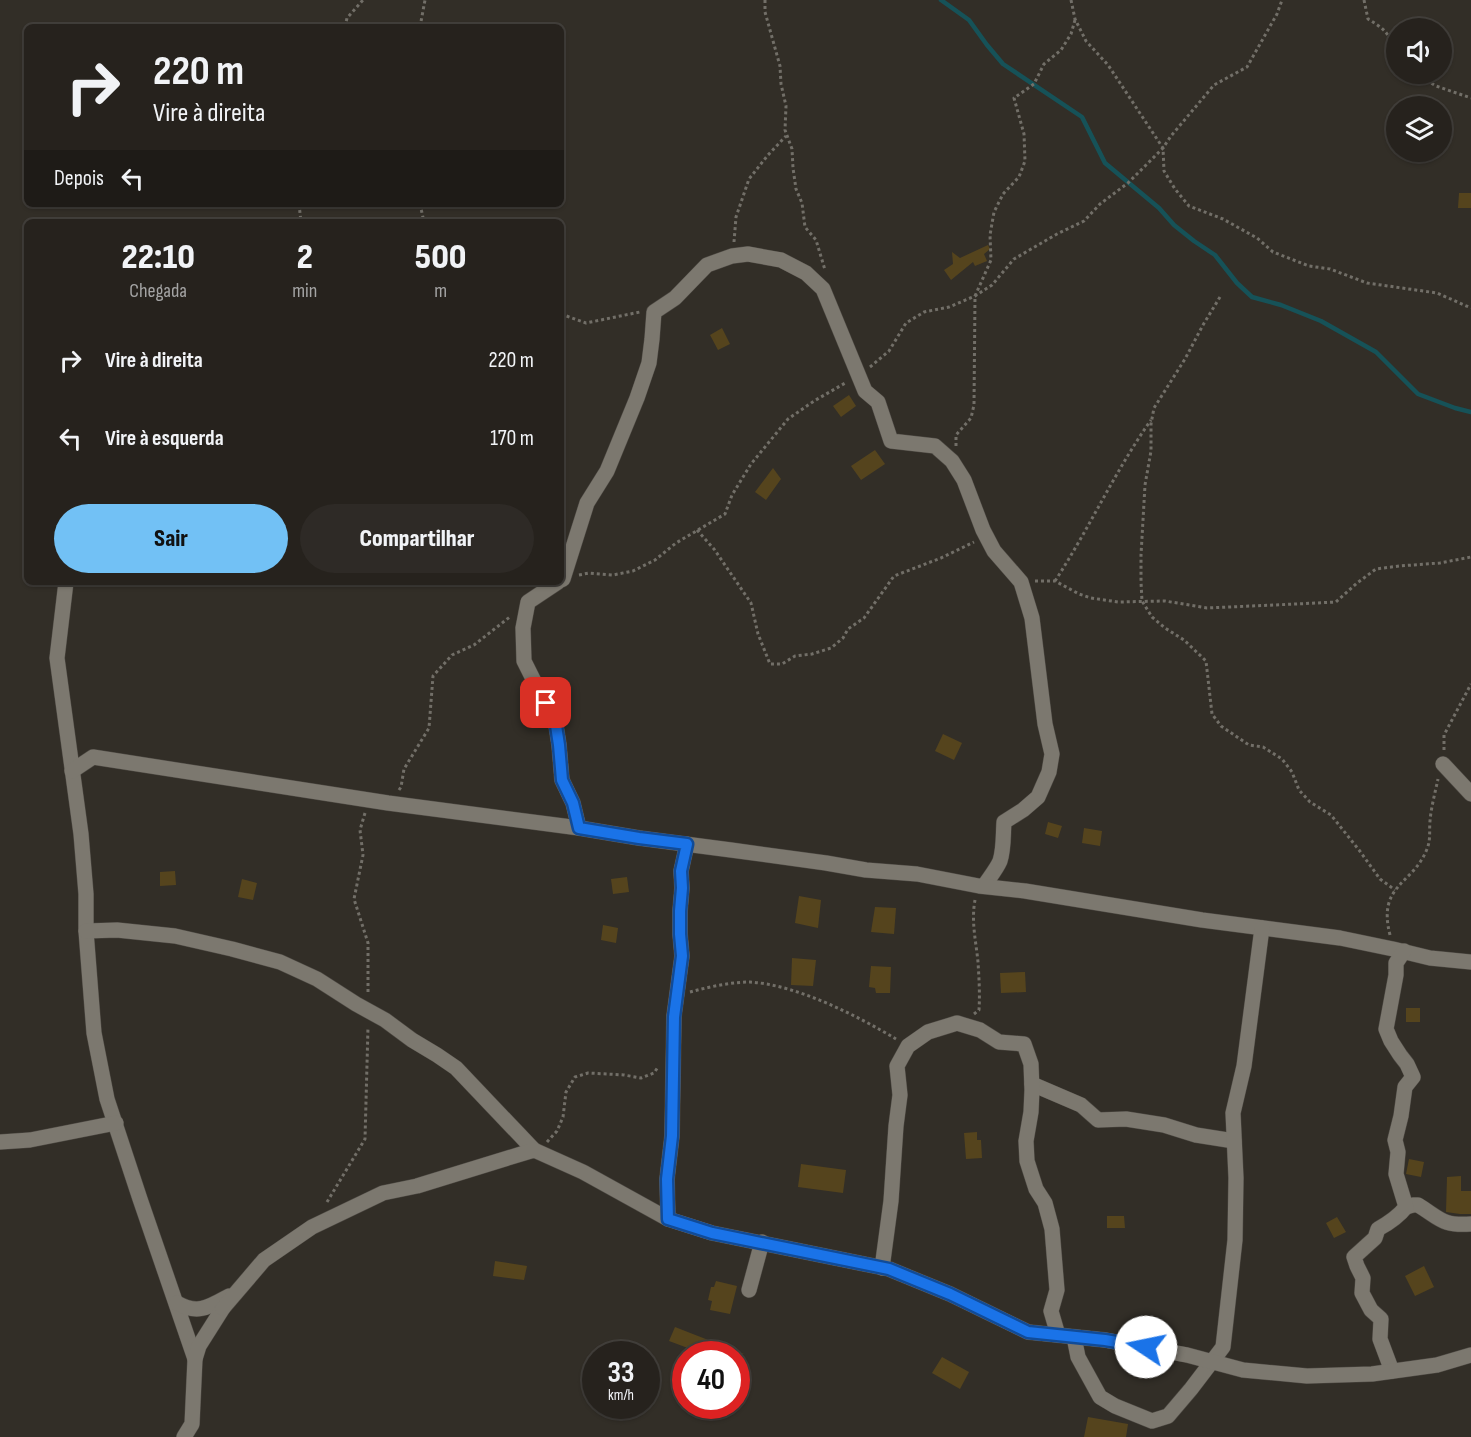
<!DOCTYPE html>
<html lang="pt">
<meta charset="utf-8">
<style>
body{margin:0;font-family:"Sofia Sans Condensed",sans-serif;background:#2e2a26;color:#f1f3f6;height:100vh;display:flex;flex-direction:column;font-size:22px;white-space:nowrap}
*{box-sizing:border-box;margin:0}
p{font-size:20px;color:#a4a4a4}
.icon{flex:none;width:33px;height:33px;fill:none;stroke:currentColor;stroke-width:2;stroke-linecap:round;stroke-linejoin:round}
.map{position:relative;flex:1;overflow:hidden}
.panel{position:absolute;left:24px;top:219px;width:540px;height:366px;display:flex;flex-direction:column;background:#26221d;border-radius:9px;box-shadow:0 2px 4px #0004,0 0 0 2px #423f3b}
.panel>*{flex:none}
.hud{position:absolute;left:24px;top:24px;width:540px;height:183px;border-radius:9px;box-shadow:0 2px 4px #0004,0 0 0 2px #423f3b;background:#26221d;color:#f1f3f6;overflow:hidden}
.tools{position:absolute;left:1386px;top:18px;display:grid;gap:12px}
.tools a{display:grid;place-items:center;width:66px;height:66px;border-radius:50%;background:#26221d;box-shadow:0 2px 4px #0004,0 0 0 2px #423f3b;font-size:30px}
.speed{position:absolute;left:582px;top:1341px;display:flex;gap:12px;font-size:30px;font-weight:700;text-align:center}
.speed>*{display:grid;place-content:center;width:78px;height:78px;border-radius:50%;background:#26221d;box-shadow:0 2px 4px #0004,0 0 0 2px #423f3b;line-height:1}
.speed small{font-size:15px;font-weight:400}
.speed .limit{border:9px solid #d22;background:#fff;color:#111}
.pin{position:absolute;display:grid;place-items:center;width:51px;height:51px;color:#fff;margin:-26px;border-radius:12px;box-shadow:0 3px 9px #0006}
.me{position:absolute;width:66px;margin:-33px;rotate:281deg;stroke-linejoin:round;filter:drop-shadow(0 0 4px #0008)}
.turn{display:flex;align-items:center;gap:21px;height:126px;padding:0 30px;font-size:27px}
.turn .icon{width:78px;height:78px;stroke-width:2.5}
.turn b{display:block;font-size:42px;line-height:51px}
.then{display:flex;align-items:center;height:57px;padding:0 30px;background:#0003;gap:12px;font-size:22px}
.eta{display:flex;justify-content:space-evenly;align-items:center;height:102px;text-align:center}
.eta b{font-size:36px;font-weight:800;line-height:42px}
.button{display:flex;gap:12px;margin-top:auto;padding:12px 30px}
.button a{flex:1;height:69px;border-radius:36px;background:#72c1f5;color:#111;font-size:24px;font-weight:800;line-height:69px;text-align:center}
.button a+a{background:#2e2a26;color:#f1f3f6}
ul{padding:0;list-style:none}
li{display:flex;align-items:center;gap:18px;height:78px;padding:0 30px}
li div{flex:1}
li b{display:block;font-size:22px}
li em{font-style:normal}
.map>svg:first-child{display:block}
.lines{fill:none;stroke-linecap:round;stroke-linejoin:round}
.stream{stroke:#165258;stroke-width:4.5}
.building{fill:#55441d}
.street-casing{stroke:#4d4943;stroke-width:16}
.secondary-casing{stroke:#4d4943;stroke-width:16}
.path{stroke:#726f68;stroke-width:3;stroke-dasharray:3 3;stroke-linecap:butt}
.street{stroke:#7c786f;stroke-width:15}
.secondary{stroke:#7c786f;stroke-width:15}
.route-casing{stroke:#114b97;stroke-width:15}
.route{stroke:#1a73e8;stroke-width:10}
</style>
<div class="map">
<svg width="1471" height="1437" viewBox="0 0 1471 1437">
<rect width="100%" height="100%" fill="#322e27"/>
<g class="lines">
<polyline class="stream" points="941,0 969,20 987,45 1003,64 1082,117 1105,163 1159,208 1174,225 1194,241 1215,255 1237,283 1252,297 1281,305 1321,321 1376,352 1418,394 1455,408 1471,412"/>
</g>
<g class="building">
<polygon points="1459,193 1471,193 1471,208 1458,208"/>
<polygon points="988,245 990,249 984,254 987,261 975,266 973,262 951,280 944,270 953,264 952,252 960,258"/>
<polygon points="722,328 730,344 718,350 710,335"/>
<polygon points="849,395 856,406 841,417 833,406"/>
<polygon points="875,450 885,464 861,480 851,466"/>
<polygon points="773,468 781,479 766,500 755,492"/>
<polygon points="943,734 962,743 954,760 935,751"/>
<polygon points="1048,822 1062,826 1058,838 1045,834"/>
<polygon points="1084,828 1102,831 1100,846 1082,843"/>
<polygon points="175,871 176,885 160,886 160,872"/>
<polygon points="627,877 629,892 613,894 611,879"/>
<polygon points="242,879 257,883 253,900 238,897"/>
<polygon points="799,896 821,900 818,928 795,923"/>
<polygon points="875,907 896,908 894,934 871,932"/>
<polygon points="603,925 618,928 616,943 601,940"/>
<polygon points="792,958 816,960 813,986 791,985"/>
<polygon points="871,966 891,967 890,993 876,993 875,988 869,987"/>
<polygon points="1025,972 1026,992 1001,993 1000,973"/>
<rect x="1406" y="1008" width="14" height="14"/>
<polygon points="977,1132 977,1140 981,1140 982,1158 966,1159 964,1133"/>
<polygon points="1409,1159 1424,1162 1421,1177 1406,1174"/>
<polygon points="801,1164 846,1170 843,1193 798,1187"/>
<polygon points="1461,1176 1461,1198 1461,1191 1471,1191 1471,1214 1460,1214 1446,1212 1447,1177"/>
<polygon points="1107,1216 1124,1216 1125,1228 1107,1228"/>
<polygon points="1337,1217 1346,1232 1334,1238 1326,1223"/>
<polygon points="495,1261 527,1266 524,1280 493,1276"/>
<polygon points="1424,1266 1434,1287 1415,1296 1405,1276"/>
<polygon points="716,1281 737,1286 730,1314 710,1310 712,1301 708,1300 711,1287 714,1287"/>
<polygon points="675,1327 744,1354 704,1354 669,1341"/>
<polygon points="942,1357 969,1372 960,1389 932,1373"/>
<polygon points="1088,1417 1128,1424 1126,1437 1084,1437"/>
</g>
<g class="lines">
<defs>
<g id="street">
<path d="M561 580 563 579 587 503 607 471 637 398 649 363 652 339 654 312 675 298 707 265 732 256 748 254 781 260 806 273 823 289 865 391 878 402 891 441 935 446 952 461 964 480 983 530 994 551 1021 582 1032 618 1045 724 1052 754 1049 772 1038 797 1023 810 1004 822C1003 835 1004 849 1000 861 996 870 989 878 984 886"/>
<polyline points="66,582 57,658 81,834 86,894 86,931 94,1033 107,1099 140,1199 195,1359"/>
<polyline points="558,582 528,602 523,628 524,661 537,687 555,719 559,745 562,780 573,803 579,828 639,838 731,850 826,863 866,870 917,874 979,886 1025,891 1202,920 1340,938 1393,949 1430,958 1471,962"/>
<polyline points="1443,764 1471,794"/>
<polyline points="72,771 93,757 388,803 579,828"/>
<polyline points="86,931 117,930 175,936 232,949 280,962 317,979 356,1004 385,1020 412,1040 437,1055 456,1068 534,1150"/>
<polyline points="1032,1084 1081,1105 1098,1120 1126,1119 1164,1125 1196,1135 1234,1141"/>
<polyline points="0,1142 30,1140 116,1123"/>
<path d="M1406 1207 1413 1205H1418C1441 1219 1442 1226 1471 1224"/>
<polyline points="668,1219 667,1179 672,1136 674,1016 682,956 680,934 680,911 682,888 681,871 687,844"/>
<polyline points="882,1268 891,1201 896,1126 900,1095 897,1066 908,1046 928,1032 957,1023 980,1030 999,1042 1024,1044 1031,1064 1032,1090 1031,1112 1026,1141 1027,1161 1036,1189 1045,1203 1052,1229 1057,1290 1051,1311 1058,1335"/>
<polyline points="749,1290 762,1242"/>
<path d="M177 1303C198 1315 209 1307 229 1296"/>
<polyline points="1074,1337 1078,1357 1100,1397 1115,1406 1152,1421 1168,1416 1191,1389 1223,1347 1235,1240 1236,1178 1233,1113 1244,1066 1262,928"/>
<path d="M1392 1371 1380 1339 1381 1319 1371 1310 1362 1293 1363 1278 1357 1266 1354 1257 1375 1238 1378 1229C1389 1223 1398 1217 1406 1207L1396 1174 1398 1152 1395 1140 1401 1116 1405 1087 1413 1077 1407 1064 1400 1055 1391 1041 1386 1029 1396 975V963L1404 951"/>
<polyline points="184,1437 192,1424 195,1359 199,1346 223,1308"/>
</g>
<polyline id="secondary" points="223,1308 264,1260 312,1227 383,1193 417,1186 534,1150 583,1172 668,1219 712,1233 889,1269 950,1294 1028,1332 1105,1340 1187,1355 1243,1370 1307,1376 1372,1374 1437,1365 1471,1355"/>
</defs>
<use href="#street" class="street-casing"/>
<use href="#secondary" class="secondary-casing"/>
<g class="path">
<polyline points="765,0 765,12 780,66 781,84 786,106 785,130 792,149 793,168 796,189 802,203 805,227 816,240 825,270"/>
<polyline points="1071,0 1075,19 1086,41 1108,65 1163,148 1164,171 1175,189 1189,206 1223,219 1257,238 1273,252 1309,266 1330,269 1367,283 1437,293 1471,308"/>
<path d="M1364 0 1368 19C1385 29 1388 33 1396 50"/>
<polyline points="345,27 347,18 363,0"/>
<polyline points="420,27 425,0"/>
<polyline points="1416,74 1436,86 1471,98"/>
<polyline points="299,204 301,222"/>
<polyline points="420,204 424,222"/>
<polyline points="734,242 736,217 749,179 768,155 786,136"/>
<polyline points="1220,297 1203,325 1185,359 1154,408 1151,424 1151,451 1145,485 1141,555 1141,582 1142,601 1152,617 1165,628 1184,640 1206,661 1212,714 1221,726 1249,745 1263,747 1282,759 1292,772 1299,790 1310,802 1331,815 1359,850 1380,879 1395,890"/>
<polyline points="561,314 586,323 640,312"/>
<polyline points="870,367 889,351 906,323 924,312 949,307 975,296 992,285 1014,259 1057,234 1084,221 1100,204 1128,183 1163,148 1171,136 1214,85 1247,67 1277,14 1282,0"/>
<polyline points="956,446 956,435 971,418 974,405 975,296 991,260 990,235 994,212 1003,194 1019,177 1025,161 1024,134 1014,98 1034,84 1044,64 1061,50 1071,34 1075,20"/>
<polyline points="697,530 714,549 751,603 758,634 770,664 782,664 795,656 812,654 831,648 843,638 848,629 864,618 894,576 941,558 974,542"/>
<polyline points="579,575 589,573 613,575 633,571 655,560 676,543 725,514 732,495 751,464 788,419 814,401 847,382"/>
<polyline points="1035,581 1055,581 1079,594 1091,598 1118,602 1165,601 1207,608 1296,604 1336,602 1357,583 1376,569 1399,566 1440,563 1471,557"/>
<path d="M1055 581C1089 529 1115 471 1151 420"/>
<polyline points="1444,750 1444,735 1471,684"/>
<polyline points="399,790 401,787 404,769 429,728 433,676 452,655 474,645 511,616"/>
<polyline points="365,813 360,830 363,855 354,899 368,943 368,994"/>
<path d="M1390 935C1377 884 1413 885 1427 849 1431 839 1429 831 1430 821 1431 808 1435 793 1438 779"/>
<path d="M690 992C709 987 730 982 750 982 797 985 856 1015 896 1039"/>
<path d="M974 1014 979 1010C980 994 979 978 978 962 976 941 971 922 975 900"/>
<polyline points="547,1142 557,1131 563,1117 566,1092 575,1077 588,1073 624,1075 641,1078 654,1073 658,1067"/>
<polyline points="327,1202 365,1139 368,1027"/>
</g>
<use href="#street" class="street"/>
<use href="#secondary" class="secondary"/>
</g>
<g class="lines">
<defs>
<polyline id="route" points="546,703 555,719 559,745 562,780 573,803 579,828 639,838 687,844 681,871 682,888 680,911 680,934 682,956 674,1017 672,1136 667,1179 668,1219 712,1233 889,1269 950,1294 1028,1332 1105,1340 1146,1347"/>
</defs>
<use href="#route" class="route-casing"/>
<use href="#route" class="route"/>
</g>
</svg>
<div class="tools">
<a><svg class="icon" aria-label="sound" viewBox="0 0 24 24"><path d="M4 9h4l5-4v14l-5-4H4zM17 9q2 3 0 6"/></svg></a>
<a><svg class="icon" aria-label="layers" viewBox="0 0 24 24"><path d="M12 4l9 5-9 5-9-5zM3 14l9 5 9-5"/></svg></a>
</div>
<div class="speed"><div>33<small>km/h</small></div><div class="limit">40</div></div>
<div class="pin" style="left:546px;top:703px;background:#d93025"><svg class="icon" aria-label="arrive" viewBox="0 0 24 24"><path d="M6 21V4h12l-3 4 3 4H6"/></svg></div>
<svg class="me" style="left:1146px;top:1347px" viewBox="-20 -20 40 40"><circle r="19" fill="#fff"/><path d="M0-13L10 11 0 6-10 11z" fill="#1a73e8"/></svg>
<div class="hud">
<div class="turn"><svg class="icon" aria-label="right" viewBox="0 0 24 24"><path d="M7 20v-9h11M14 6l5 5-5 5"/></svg><div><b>220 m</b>Vire à direita</div></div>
<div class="then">Depois<svg class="icon" aria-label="left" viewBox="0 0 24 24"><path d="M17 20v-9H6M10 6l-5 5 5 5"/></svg></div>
</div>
<section class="panel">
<div class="eta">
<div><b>22:10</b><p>Chegada</p></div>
<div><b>2</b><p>min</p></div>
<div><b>500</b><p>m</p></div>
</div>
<ul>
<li><svg class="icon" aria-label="right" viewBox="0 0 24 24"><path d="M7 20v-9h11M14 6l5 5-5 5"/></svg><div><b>Vire à direita</b></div><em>220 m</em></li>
<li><svg class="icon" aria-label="left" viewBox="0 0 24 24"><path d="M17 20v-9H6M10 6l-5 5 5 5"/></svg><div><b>Vire à esquerda</b></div><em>170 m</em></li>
</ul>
<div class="button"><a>Sair</a><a>Compartilhar</a></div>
</section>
</div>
